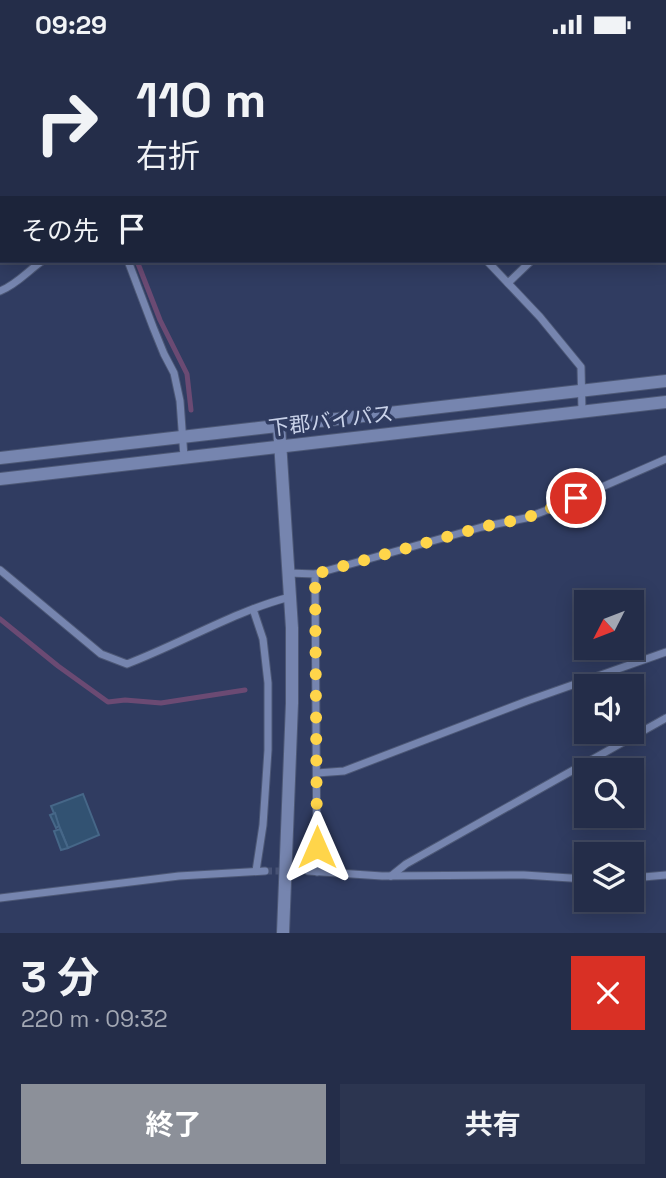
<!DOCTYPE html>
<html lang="ja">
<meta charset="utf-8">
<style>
body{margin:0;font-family:"Space Grotesk","Noto Sans JP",sans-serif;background:#2c3550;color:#f1f3f6;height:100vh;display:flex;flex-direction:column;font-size:26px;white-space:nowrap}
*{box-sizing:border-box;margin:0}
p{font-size:23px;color:#a3a8b4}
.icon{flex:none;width:38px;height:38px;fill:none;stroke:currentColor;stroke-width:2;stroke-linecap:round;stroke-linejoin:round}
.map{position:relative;height:884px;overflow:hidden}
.details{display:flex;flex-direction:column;background:#242d49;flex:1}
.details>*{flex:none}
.top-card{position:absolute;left:0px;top:0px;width:667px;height:214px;box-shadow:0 4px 18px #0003,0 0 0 2px #414961;background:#242d49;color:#f1f3f6;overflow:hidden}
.needle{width:46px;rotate:228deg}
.controls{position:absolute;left:574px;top:541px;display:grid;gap:14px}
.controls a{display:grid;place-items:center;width:70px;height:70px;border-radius:0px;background:#242d49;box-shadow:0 4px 18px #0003,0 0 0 2px #414961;font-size:35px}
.pin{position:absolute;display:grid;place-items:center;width:60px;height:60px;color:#fff;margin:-30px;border:4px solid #fff;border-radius:50%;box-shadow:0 2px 7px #0007}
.me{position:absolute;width:77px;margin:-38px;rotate:0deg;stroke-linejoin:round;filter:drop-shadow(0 0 5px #0008)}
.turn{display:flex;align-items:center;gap:24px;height:147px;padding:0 21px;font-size:32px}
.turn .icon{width:91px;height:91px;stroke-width:2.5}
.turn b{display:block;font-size:49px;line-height:60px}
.then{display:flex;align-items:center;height:66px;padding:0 21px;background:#0003;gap:14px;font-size:26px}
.round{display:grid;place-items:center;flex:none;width:74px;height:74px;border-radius:0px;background:#2c3550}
.overview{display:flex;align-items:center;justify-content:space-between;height:119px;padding:0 21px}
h1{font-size:42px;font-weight:700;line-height:52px}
.action{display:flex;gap:14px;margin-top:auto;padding:14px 21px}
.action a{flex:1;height:80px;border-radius:0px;background:#8c9099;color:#fff;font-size:28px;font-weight:700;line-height:80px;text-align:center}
.action a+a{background:#2c3550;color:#f1f3f6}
.status{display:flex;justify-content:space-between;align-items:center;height:49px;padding:0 35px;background:#242d49;direction:ltr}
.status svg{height:19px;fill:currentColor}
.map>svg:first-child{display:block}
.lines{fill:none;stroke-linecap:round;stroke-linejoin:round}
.stream{stroke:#6b4a73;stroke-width:5}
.building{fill:#325272;stroke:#466788;stroke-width:2}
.minor-tunnel{stroke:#475275;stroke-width:7;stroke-dasharray:7 3.5;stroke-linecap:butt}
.minor-casing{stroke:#4d5876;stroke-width:9}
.tertiary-casing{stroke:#4d5876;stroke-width:14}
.minor{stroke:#7685af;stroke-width:7}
.tertiary{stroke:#7685af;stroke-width:12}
.route{stroke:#ffd54a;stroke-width:12;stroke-dasharray:0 21.6}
.labels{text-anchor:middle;stroke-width:7;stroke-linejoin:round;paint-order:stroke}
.street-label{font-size:21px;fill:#c9d2e9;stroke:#303c61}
</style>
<div class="status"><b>09:29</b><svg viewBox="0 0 49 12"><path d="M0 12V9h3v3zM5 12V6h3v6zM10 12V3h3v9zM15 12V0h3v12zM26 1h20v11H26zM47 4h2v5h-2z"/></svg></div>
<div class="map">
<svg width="666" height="884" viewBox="0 0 666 884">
<rect width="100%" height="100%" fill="#303c61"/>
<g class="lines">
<g class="stream">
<polyline points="54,0 55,2"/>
<polyline points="137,212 160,271 187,325 191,361"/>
<polyline points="0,570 58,617 108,653 125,651 161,654 245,641"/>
</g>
</g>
<g class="building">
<polygon points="83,745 99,786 68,799 51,757"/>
<polygon points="55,764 59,777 56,779 50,766"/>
<polygon points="60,780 68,799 61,801 54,782"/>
</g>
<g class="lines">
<polyline class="minor-tunnel" points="265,822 308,822"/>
<defs>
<g id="minor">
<polyline points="30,0 31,2"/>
<polyline points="246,0 247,2"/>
<polyline points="483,0 487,2"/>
<polyline points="424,2 426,0"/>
<polyline points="665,148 666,148"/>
<polyline points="128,212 153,278 164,305 174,324 180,352 184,408"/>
<polyline points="487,212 540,268 581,318 582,363"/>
<polyline points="508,234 531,212"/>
<path d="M0 242C16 236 28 222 42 212"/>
<path d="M0 521 101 605 127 615C180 595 235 562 290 548"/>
<polyline points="289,524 315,525 317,823"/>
<polyline points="315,525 482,478 526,469 563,455 666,410"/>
<polyline points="253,560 263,590 268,634 268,701 263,776 256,822"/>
<polyline points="317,724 344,722 527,652 666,603"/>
<polyline points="308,822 382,827 524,826 586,830"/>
<polyline points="391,827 406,815 666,669"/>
<polyline points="632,829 666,826"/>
<polyline points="0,849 179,827 265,822"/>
</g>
<g id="tertiary">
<polyline points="279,377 292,579 292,654 283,884"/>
<polyline points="0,409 666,332"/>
<polyline points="0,430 666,353"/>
</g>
</defs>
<use href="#minor" class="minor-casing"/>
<use href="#tertiary" class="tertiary-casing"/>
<use href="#minor" class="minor"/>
<use href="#tertiary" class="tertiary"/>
</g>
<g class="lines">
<polyline class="route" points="317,798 315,525 482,478 526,469 576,449"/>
</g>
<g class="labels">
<g class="street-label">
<text transform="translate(331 372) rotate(-7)" y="7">下郡バイパス</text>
</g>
</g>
</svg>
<div class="controls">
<a><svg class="needle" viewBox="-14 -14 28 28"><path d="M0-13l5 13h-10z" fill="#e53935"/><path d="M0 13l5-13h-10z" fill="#a3a8b4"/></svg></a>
<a><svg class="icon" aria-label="sound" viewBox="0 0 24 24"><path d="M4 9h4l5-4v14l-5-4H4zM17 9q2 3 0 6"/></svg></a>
<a><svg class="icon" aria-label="search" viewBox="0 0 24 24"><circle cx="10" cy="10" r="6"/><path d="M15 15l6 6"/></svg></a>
<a><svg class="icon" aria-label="layers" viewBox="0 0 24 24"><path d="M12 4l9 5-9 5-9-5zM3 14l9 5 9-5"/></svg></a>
</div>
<div class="pin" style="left:576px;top:449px;background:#d93025"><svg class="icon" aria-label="arrive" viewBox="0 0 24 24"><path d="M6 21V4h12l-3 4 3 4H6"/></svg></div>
<svg class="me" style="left:317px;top:798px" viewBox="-20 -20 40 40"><path d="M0-17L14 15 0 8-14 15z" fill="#ffd54a" stroke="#fff" stroke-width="4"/></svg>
<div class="top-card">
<div class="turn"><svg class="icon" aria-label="right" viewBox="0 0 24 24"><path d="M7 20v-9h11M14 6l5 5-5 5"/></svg><div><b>110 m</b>右折</div></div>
<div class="then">その先<svg class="icon" aria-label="arrive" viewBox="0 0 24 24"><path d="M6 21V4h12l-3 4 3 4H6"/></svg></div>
</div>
</div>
<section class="details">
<div class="overview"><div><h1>3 分</h1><p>220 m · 09:32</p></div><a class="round" style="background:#d93025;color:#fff"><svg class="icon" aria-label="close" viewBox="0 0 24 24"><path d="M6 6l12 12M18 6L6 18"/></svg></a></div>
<div class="action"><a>終了</a><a>共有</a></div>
</section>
